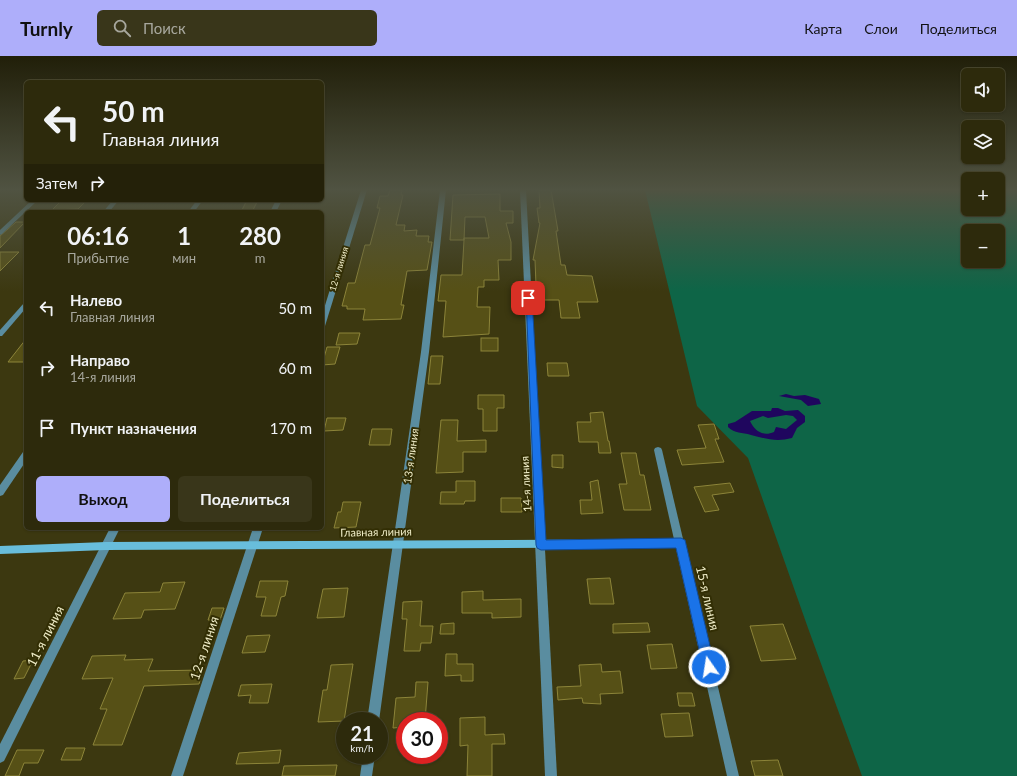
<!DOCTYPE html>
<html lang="ru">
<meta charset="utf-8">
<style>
body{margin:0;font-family:Lato,sans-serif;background:#39361a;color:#f1f3f6;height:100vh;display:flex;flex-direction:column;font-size:15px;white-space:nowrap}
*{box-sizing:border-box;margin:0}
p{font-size:13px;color:#a7a79d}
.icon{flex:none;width:22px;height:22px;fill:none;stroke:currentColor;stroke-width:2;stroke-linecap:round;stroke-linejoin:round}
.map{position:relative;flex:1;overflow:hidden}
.side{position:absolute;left:24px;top:154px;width:300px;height:320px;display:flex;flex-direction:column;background:#2d2a0c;border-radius:6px;box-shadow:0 1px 3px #0004,0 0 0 1px #48462d}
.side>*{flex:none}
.guide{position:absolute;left:24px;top:24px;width:300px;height:122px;border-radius:6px;box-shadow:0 1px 3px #0004,0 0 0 1px #48462d;background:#2d2a0c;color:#f1f3f6;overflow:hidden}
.tools{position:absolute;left:961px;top:12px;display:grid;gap:8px}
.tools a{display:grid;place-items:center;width:44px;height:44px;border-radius:6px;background:#2d2a0c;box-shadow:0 1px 3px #0004,0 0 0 1px #48462d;font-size:20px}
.speed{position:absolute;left:336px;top:656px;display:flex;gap:8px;font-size:20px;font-weight:700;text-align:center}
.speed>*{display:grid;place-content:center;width:52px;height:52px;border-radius:50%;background:#2d2a0c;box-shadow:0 1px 3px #0004,0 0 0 1px #48462d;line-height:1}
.speed small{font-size:10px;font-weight:400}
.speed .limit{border:6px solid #d22;background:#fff;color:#111}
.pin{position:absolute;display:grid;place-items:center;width:34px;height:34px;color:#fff;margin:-17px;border-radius:8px;box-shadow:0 2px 6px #0006}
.me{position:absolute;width:44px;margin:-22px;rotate:347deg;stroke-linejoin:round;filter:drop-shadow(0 0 3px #0008)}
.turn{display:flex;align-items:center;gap:14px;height:84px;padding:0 12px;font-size:18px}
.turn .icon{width:52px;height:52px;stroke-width:2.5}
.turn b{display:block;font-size:28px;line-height:34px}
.then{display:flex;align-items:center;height:38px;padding:0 12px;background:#0003;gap:8px;font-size:15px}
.eta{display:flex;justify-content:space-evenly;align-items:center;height:68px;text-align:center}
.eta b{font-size:24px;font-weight:700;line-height:28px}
.primary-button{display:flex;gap:8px;margin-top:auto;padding:8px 12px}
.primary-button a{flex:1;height:46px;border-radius:6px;background:#aeaefa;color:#111;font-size:16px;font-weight:700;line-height:46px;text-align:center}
.primary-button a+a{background:#39361a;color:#f1f3f6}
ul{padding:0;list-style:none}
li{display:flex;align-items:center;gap:12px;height:60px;padding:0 12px}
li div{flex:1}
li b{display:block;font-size:15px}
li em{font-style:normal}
header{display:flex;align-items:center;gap:24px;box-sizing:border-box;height:56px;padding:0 20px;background:#aeaefa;color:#111}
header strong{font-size:19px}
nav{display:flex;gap:22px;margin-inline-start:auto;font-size:14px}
.search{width:280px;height:36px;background:#39361a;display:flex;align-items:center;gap:10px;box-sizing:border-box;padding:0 14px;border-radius:6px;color:#a7a79d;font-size:15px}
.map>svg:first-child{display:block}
.green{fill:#0e6547;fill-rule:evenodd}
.water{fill:#1f065e;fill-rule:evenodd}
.building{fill:#565016;stroke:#8c8439;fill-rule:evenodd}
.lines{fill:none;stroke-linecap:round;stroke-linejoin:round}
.street{fill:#5a8da0;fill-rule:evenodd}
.secondary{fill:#68bddb;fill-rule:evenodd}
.route{fill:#1a73e8;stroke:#114b97}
.labels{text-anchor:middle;stroke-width:4;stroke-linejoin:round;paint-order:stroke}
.far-street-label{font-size:9px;fill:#eeebc6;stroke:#322e04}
.street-label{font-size:11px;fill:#eeebc6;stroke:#322e04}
.near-street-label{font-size:13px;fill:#eeebc6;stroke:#322e04}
</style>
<header>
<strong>Turnly</strong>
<div class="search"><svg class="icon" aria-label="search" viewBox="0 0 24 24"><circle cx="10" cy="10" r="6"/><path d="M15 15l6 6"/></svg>Поиск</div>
<nav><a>Карта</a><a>Слои</a><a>Поделиться</a></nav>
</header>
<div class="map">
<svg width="1017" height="720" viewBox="0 0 1017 720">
<rect width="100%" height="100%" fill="#3c3810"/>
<path class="green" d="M645 134H968V153H998V134H1017V720H862L808 572 748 402 697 350ZM968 175H998V205H968Z"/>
<g class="water">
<polygon points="786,338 794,340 805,339 819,343 821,348 808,350 801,344 779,340"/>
<path d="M772 352H778L785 355 798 354 805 360V366L797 372 792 382C777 386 766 383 751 379 742 376 735 378 728 371V368L735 366 752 355H771ZM786 359 793 360 797 364 786 373 776 371 774 376C763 381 755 375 750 365L763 360 768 362Z"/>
</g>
<g class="building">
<polygon points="390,134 402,134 401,139 403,139 396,169 405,169 404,175 417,174 416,180 429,180 428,186 432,186 427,214 407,215 401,249 404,249 401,263 363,264 365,253 347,253 347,250 342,250 348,227 355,227 365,189 370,189 380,152 377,152 380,140 388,140"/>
<polygon points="539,134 551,134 558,175 556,175 561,209 565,209 567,219 592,220 598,246 577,246 580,262 561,262 559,244 543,244 542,229 536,229 535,204 533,204 540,167 539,167 537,152 540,152"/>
<path d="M500 138V155H513V167H506L511 186V204H498L499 224H484V231H478L477 251H490L489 278 443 281 446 245H438L441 219H462L464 184H450L453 139ZM465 161H485L489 182H464V184Z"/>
<polygon points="62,144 87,144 78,153 52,154"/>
<polygon points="247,144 258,144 252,156 241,156"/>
<polygon points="16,166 25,166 0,192 0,180"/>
<polygon points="0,196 19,196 0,215"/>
<polygon points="339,277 360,277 357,288 336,289"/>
<rect x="481" y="282" width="17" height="13"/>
<polygon points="26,283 26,306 8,306"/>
<polygon points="327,291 340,291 335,308 322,309"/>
<polygon points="431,300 443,300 440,328 428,328"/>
<polygon points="547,307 567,307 569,320 548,320"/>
<polygon points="478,339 504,339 504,352 497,352 497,375 483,375 483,353 478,353"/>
<polygon points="603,356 608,385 609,385 611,397 599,397 598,386 579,386 577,366 591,366 590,357"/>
<polygon points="327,362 346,362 343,374 324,375"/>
<polygon points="441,364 458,364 457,385 486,384 486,396 463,396 463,416 436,417"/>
<polygon points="714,368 719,383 715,383 724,406 682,409 677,394 706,392 698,369"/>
<polygon points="372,373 392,373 390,389 369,389"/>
<polygon points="621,397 636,397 640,419 644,419 651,454 624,454 619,428 627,428"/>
<polygon points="552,399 563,399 563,412 552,411"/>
<polygon points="598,424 603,457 581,458 580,444 592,444 590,426"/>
<polygon points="456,425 475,425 475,445 465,445 464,448 440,448 441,436 456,436"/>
<polygon points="730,427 734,436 712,439 719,454 705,456 694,431"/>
<polygon points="501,442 521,442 522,456 501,456"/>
<polygon points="343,446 361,446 356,471 334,472 338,456 341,456"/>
<polygon points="610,522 614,548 590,548 587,523"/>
<polygon points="260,525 288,525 285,540 281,541 276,560 261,560 266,541 256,541"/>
<polygon points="185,526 175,553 144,554 141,562 113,563 125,537 160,536 163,527"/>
<polygon points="348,532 344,561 317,562 323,533"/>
<polygon points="483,535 483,544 521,543 521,561 492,562 492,557 462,557 462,536"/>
<polygon points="422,545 420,570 433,570 431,587 421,587 420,595 404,595 407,563 402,563 403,546"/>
<polygon points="212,552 224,552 220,564 208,564"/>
<polygon points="454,567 454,578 440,578 441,568"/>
<polygon points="648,567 650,576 613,577 613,568"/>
<polygon points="783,568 796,603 761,605 750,570"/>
<polygon points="270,579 265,596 242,597 247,580"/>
<polygon points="672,588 677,612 651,613 647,589"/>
<polygon points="446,598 457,598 457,608 473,608 473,625 461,625 461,619 445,620"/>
<polygon points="126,599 124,604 153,603 148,615 203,614 199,628 144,630 122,689 93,689 107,653 100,653 113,622 82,623 92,600"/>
<polygon points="33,604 24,622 14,623 23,605"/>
<polygon points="353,608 344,665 318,666 323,634 327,634 331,609"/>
<polygon points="601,608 602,616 620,615 623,637 600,638 601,648 583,647 582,642 558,644 557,631 581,630 579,609"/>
<polygon points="416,626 428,626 425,665 405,665 405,671 393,672 396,642 415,641"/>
<polygon points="272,628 268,647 249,647 251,639 238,640 241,629"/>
<polygon points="677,637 692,637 695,650 679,650"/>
<polygon points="689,657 693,680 665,681 661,658"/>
<polygon points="485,661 485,679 504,678 505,688 492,688 492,720 467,720 468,689 460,690 460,662"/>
<polygon points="66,692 85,692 81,704 61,704"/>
<polygon points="17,694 44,694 38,707 24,707 19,720 5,720"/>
<polygon points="281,694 279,707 236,708 239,697"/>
<polygon points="778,704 783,720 755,720 751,705"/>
<polygon points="337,709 335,720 282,720 284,710"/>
</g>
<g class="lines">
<g class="street">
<polygon points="361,134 367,134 325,270 322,272 322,259"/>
<polygon points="440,134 446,134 429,296 379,665 367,665 421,296"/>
<polygon points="520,134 526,134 557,720 545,720"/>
<polygon points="32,144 38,144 2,178 0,179 0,174"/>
<polygon points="113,144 119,144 109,156 103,156"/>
<polygon points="197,144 203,144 194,156 188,156"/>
<polygon points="276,144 282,144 276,156 270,156"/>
<polygon points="26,246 26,252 2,280 0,280 0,274 24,247"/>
<polygon points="658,391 661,392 662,394 739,720 727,720 654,394 655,392"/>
<polygon points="26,395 26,405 3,439 0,440 0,429 23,396"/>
<polygon points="110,472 120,472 4,705 0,707 0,688"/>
<polygon points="253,472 263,472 183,720 171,720"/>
<polygon points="363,699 375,699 372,720 360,720"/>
</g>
<polygon class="secondary" points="681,483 684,484 686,487 684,490 681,491 106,494 0,498 0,490 106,486"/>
</g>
<linearGradient id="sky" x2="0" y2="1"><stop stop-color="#211f09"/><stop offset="0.57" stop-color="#505342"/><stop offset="1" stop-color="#505342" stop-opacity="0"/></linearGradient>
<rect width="1017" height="235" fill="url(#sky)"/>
<polygon class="route" points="526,240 532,242 546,484 681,482 685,484 715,611 713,616 709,617 704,616 703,611 676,492 541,494 537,492 536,489"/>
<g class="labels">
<g class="far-street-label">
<text transform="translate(339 213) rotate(-73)" y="3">12-я линия</text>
</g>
<g class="street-label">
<text transform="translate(411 400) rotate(-82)" y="4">13-я линия</text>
<text transform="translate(526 428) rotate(-93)" y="4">14-я линия</text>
<text transform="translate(376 476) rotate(-1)" y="4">Главная линия</text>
</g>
<g class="near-street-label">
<text transform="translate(708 542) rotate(77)" y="5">15-я линия</text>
<text transform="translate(45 580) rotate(-63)" y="5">11-я линия</text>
<text transform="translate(204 592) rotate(-72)" y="5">12-я линия</text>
</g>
</g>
</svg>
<div class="tools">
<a><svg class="icon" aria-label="sound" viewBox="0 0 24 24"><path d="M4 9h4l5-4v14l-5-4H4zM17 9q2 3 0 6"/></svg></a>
<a><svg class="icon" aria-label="layers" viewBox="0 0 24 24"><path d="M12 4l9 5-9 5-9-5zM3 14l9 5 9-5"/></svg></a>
<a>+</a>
<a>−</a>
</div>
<div class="speed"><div>21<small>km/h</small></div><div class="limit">30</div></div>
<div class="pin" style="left:528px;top:242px;background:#d93025"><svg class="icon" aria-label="arrive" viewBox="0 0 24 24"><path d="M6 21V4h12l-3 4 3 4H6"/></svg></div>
<svg class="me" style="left:709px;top:611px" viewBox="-20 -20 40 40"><circle r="17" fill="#1a73e8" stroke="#fff" stroke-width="3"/><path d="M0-11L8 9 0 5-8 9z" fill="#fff"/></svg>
<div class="guide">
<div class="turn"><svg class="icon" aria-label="left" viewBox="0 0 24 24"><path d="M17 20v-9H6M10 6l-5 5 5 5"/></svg><div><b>50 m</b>Главная линия</div></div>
<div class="then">Затем<svg class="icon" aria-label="right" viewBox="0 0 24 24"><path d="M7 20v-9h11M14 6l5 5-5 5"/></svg></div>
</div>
<section class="side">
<div class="eta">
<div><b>06:16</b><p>Прибытие</p></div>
<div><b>1</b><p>мин</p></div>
<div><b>280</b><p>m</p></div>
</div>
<ul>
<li><svg class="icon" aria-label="left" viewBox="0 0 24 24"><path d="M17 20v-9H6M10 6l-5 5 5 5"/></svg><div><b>Налево</b><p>Главная линия</p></div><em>50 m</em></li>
<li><svg class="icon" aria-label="right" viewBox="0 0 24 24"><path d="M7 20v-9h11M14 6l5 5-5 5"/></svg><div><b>Направо</b><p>14-я линия</p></div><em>60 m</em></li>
<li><svg class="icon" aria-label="arrive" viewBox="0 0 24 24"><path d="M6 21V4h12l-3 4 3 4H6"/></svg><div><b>Пункт назначения</b></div><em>170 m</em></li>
</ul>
<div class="primary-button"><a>Выход</a><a>Поделиться</a></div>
</section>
</div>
